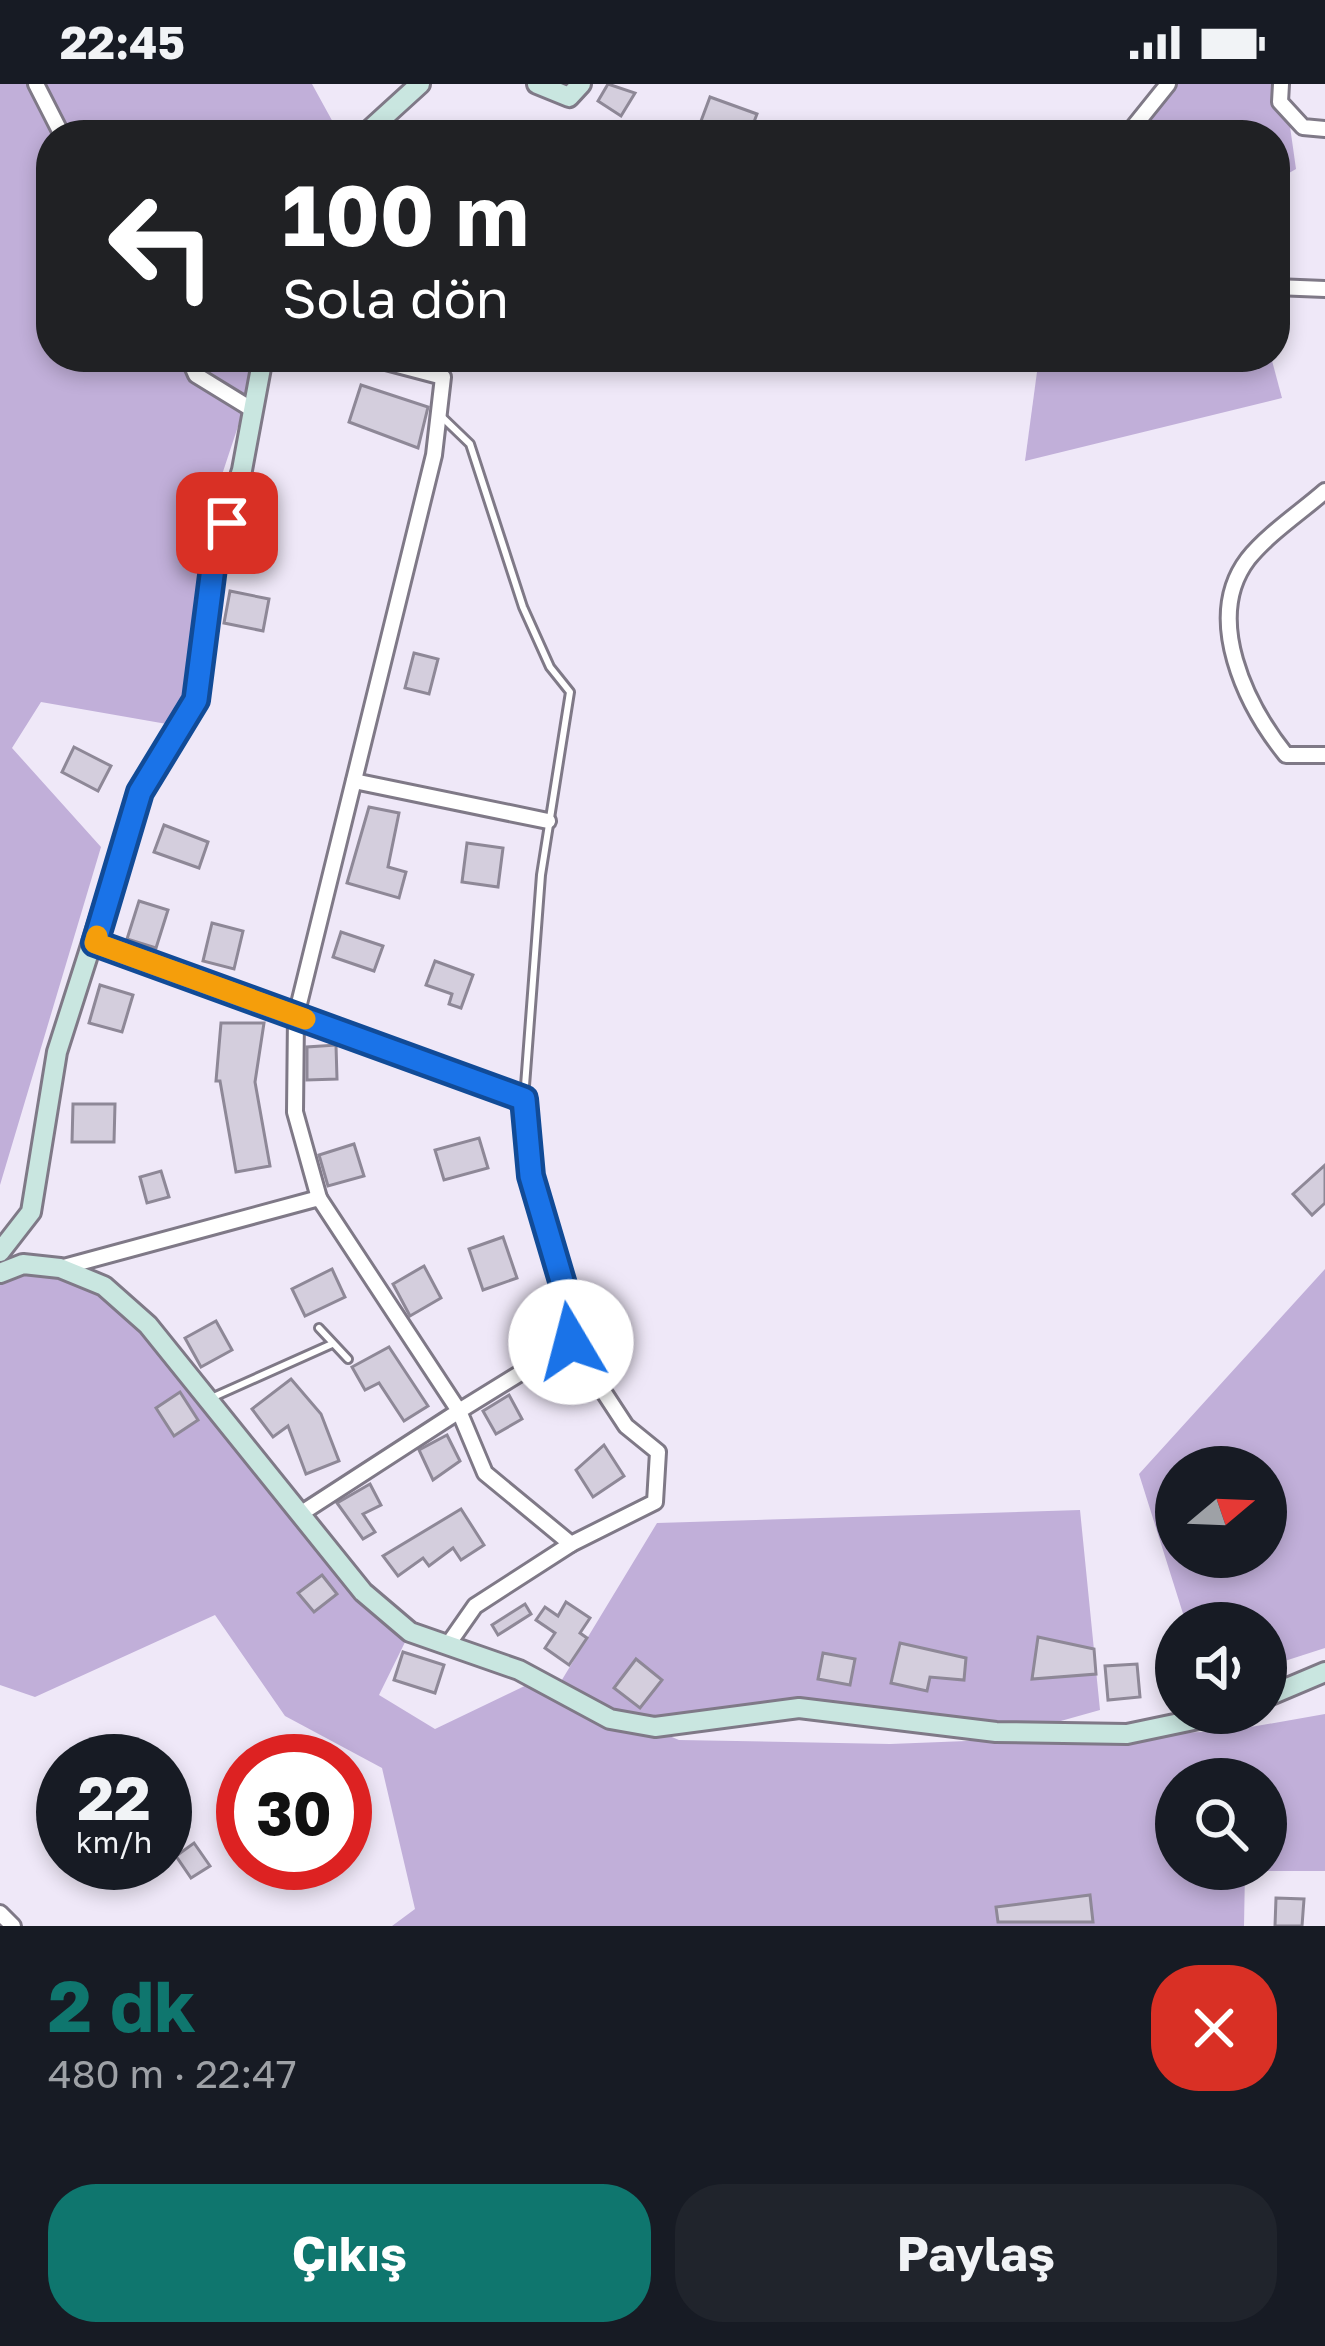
<!DOCTYPE html>
<html lang="tr">
<meta charset="utf-8">
<style>
body{margin:0;font-family:"Golos Text",sans-serif;background:#20242c;color:#f1f3f6;height:100vh;display:flex;flex-direction:column;font-size:45px;white-space:nowrap}
*{box-sizing:border-box;margin:0}
p{font-size:39px;color:#9ea1a6}
.icon{flex:none;width:66px;height:66px;fill:none;stroke:currentColor;stroke-width:2;stroke-linecap:round;stroke-linejoin:round}
.map{position:relative;height:1842px;overflow:hidden}
.side{display:flex;flex-direction:column;background:#171b24;flex:1}
.side>*{flex:none}
.top-card{position:absolute;left:36px;top:36px;width:1254px;height:252px;border-radius:48px;box-shadow:0 6px 18px #0003;background:#202124;color:#fff;overflow:hidden}
.needle{width:78px;rotate:71deg}
.tools{position:absolute;left:1155px;top:1362px;display:grid;gap:24px}
.tools a{display:grid;place-items:center;width:132px;height:132px;border-radius:50%;background:#171b24;box-shadow:0 6px 18px #0003;font-size:60px}
.speed{position:absolute;left:36px;top:1650px;display:flex;gap:24px;font-size:60px;font-weight:700;text-align:center}
.speed>*{display:grid;place-content:center;width:156px;height:156px;border-radius:50%;background:#171b24;box-shadow:0 6px 18px #0003;line-height:1}
.speed small{font-size:30px;font-weight:400}
.speed .limit{border:18px solid #d22;background:#fff;color:#111}
.pin{position:absolute;display:grid;place-items:center;width:102px;height:102px;color:#fff;margin:-51px;border-radius:24px;box-shadow:0 6px 18px #0006}
.me{position:absolute;width:132px;margin:-66px;rotate:352deg;stroke-linejoin:round;filter:drop-shadow(0 0 9px #0008)}
.turn{display:flex;align-items:center;gap:42px;height:252px;padding:0 48px;font-size:54px}
.turn .icon{width:156px;height:156px;stroke-width:2.5}
.turn b{display:block;font-size:84px;line-height:102px}
.round{display:grid;place-items:center;flex:none;width:126px;height:126px;border-radius:48px;background:#20242c}
.headline{display:flex;align-items:center;justify-content:space-between;height:204px;padding:0 48px}
h1{font-size:72px;font-weight:700;line-height:90px;color:#0f766e}
.primary-button{display:flex;gap:24px;margin-top:auto;padding:24px 48px}
.primary-button a{flex:1;height:138px;border-radius:48px;background:#0f766e;color:#fff;font-size:48px;font-weight:700;line-height:138px;text-align:center}
.primary-button a+a{background:#20242c;color:#f1f3f6}
.status{display:flex;justify-content:space-between;align-items:center;height:84px;padding:0 60px;background:#171b24;direction:ltr}
.status svg{height:33px;fill:currentColor}
.map>svg:first-child{display:block}
.green{fill:#c1afd9;fill-rule:evenodd}
.building{fill:#d4cedd;stroke:#8e8897;stroke-width:3}
.lines{fill:none;stroke-linecap:round;stroke-linejoin:round}
.lane-casing{stroke:#7f7987;stroke-width:12}
.street-casing{stroke:#7f7987;stroke-width:20}
.secondary-casing{stroke:#7f7987;stroke-width:24}
.lane{stroke:#fff;stroke-width:6}
.street{stroke:#fff;stroke-width:14}
.secondary{stroke:#c9e6e0;stroke-width:18}
.route-casing{stroke:#114b97;stroke-width:30}
.route{stroke:#1a73e8;stroke-width:21}
.slow{stroke:#f59e0b;stroke-width:21}
</style>
<div class="status"><b>22:45</b><svg viewBox="0 0 49 12"><path d="M0 12V9h3v3zM5 12V6h3v6zM10 12V3h3v9zM15 12V0h3v12zM26 1h20v11H26zM47 4h2v5h-2z"/></svg></div>
<div class="map">
<svg width="1325" height="1842" viewBox="0 0 1325 1842">
<rect width="100%" height="100%" fill="#efe8f8"/>
<g class="green">
<polygon points="0,0 312,0 340,51 51,51 51,273 261,273 206,439 209,508 184,643 41,618 12,664 101,763 0,1101"/>
<polygon points="1166,0 1284,0 1296,85 1275,97 1275,51 769,51 773,36 1128,46"/>
<polygon points="1039,273 1271,273 1282,314 1025,377"/>
<path d="M23 1180 124 1220 363 1508 410 1548 379 1611 435 1645 537 1596 557 1604 657 1439 1080 1426 1100 1626 1018 1649 799 1624 655 1643 629 1635 679 1656 890 1660 1228 1647 1325 1630V1787H1245L1244 1842H392L415 1825 382 1684 285 1632 215 1531 35 1613 0 1601V1192ZM1176 1695H1266V1785H1176Z"/>
<path d="M1325 1185V1564L1266 1583V1539H1186L1139 1390ZM1266 1383V1473H1176V1383Z"/>
</g>
<g class="building">
<polygon points="608,0 635,9 621,32 598,17"/>
<polygon points="710,13 757,30 749,51 702,49 698,45"/>
<polygon points="361,301 428,323 418,364 349,338"/>
<polygon points="230,507 269,515 263,547 224,539"/>
<polygon points="414,569 438,575 429,610 405,604"/>
<polygon points="74,663 111,682 98,707 62,688"/>
<polygon points="369,723 399,729 388,783 406,788 399,814 347,799"/>
<polygon points="164,741 208,758 199,784 154,768"/>
<polygon points="467,759 503,764 498,803 462,798"/>
<polygon points="139,817 168,826 156,864 127,855"/>
<polygon points="212,839 243,847 234,885 203,877"/>
<polygon points="341,848 383,862 374,887 333,873"/>
<polygon points="435,877 473,891 461,924 449,920 452,910 426,901"/>
<polygon points="100,901 133,911 122,948 89,939"/>
<polygon points="221,939 264,939 255,998 270,1082 236,1088 220,997 216,997"/>
<polygon points="336,961 337,995 307,996 307,963"/>
<polygon points="73,1020 115,1020 114,1058 72,1058"/>
<polygon points="479,1054 488,1084 444,1096 435,1066"/>
<polygon points="354,1060 364,1092 328,1102 319,1071"/>
<polygon points="1325,1081 1325,1119 1312,1131 1293,1110"/>
<polygon points="161,1087 169,1113 147,1119 140,1093"/>
<polygon points="503,1153 517,1194 483,1206 469,1165"/>
<polygon points="424,1182 441,1214 410,1232 393,1200"/>
<polygon points="332,1185 345,1213 305,1232 292,1205"/>
<polygon points="216,1237 232,1266 201,1283 185,1254"/>
<polygon points="389,1263 428,1322 404,1337 379,1299 365,1306 352,1283"/>
<polygon points="291,1295 321,1330 339,1377 306,1390 288,1342 273,1353 252,1325"/>
<polygon points="180,1308 198,1336 174,1352 156,1324"/>
<polygon points="509,1311 522,1335 496,1350 483,1327"/>
<polygon points="447,1351 460,1377 433,1396 419,1366"/>
<polygon points="604,1361 624,1392 593,1413 576,1386"/>
<polygon points="370,1400 381,1421 363,1430 375,1448 363,1455 337,1419"/>
<polygon points="461,1425 484,1461 461,1476 453,1464 429,1482 423,1474 398,1492 383,1472"/>
<polygon points="322,1491 337,1510 314,1528 298,1509"/>
<polygon points="566,1518 590,1534 580,1549 587,1554 569,1581 545,1564 555,1549 536,1536 545,1523 558,1532"/>
<polygon points="525,1520 531,1530 498,1551 492,1541"/>
<polygon points="1038,1553 1094,1565 1096,1590 1032,1595"/>
<polygon points="900,1559 966,1574 964,1596 930,1593 927,1607 891,1599"/>
<polygon points="403,1568 444,1581 435,1609 394,1596"/>
<polygon points="823,1569 855,1575 850,1601 818,1595"/>
<polygon points="636,1575 662,1596 640,1624 614,1604"/>
<polygon points="1137,1580 1140,1613 1108,1616 1105,1582"/>
<polygon points="194,1759 210,1782 191,1794 176,1772"/>
<polygon points="1090,1811 1093,1838 998,1838 996,1823"/>
<polygon points="1276,1814 1304,1815 1302,1842 1275,1842"/>
</g>
<g class="lines">
<defs>
<g id="lane">
<polyline points="442,333 470,360 523,523 550,583 570,608 541,791 524,1015"/>
<polyline points="319,1244 348,1275"/>
<polyline points="209,1315 332,1260"/>
</g>
<g id="street">
<polyline points="36,0 62,51"/>
<polyline points="1281,0 1280,18 1303,43 1325,45"/>
<polyline points="1127,51 1168,0"/>
<polyline points="1275,203 1325,205"/>
<polyline points="188,273 196,291 253,326"/>
<path d="M1325 407C1301 428 1268 450 1248 475 1203 534 1246 621 1286 671H1325"/>
<polyline points="354,697 548,737"/>
<polyline points="95,858 296,932 434,371 443,293 367,273"/>
<polyline points="319,1114 295,1028 296,932 524,1015 531,1092 567,1213 571,1258"/>
<polyline points="60,1184 319,1114 459,1327 300,1430"/>
<polygon points="571,1258 626,1342 658,1368 655,1418 571,1460 485,1389 459,1327"/>
<polyline points="447,1562 475,1522 571,1460"/>
<polyline points="0,1829 13,1842"/>
</g>
<g id="secondary">
<polyline points="537,0 569,13 581,0"/>
<polyline points="364,51 420,0"/>
<polyline points="0,1168 31,1128 57,968 140,708 197,616 214,476 242,386 263,273"/>
<polyline points="0,1189 23,1180 60,1184 104,1202 148,1241 363,1508 410,1548 519,1586 610,1635 655,1643 799,1624 996,1648 1127,1650 1227,1629"/>
<polyline points="1266,1613 1325,1588"/>
</g>
</defs>
<use href="#lane" class="lane-casing"/>
<use href="#street" class="street-casing"/>
<use href="#secondary" class="secondary-casing"/>
<use href="#lane" class="lane"/>
<use href="#street" class="street"/>
<use href="#secondary" class="secondary"/>
</g>
<g class="lines">
<defs>
<polyline id="route" points="227,439 214,476 196,616 140,708 95,859 524,1015 531,1092 567,1214 571,1258"/>
</defs>
<use href="#route" class="route-casing"/>
<use href="#route" class="route"/>
<polyline class="slow" points="97,852 95,859 305,935"/>
</g>
</svg>
<div class="tools">
<a><svg class="needle" viewBox="-14 -14 28 28"><path d="M0-13l5 13h-10z" fill="#e53935"/><path d="M0 13l5-13h-10z" fill="#9ea1a6"/></svg></a>
<a><svg class="icon" aria-label="sound" viewBox="0 0 24 24"><path d="M4 9h4l5-4v14l-5-4H4zM17 9q2 3 0 6"/></svg></a>
<a><svg class="icon" aria-label="search" viewBox="0 0 24 24"><circle cx="10" cy="10" r="6"/><path d="M15 15l6 6"/></svg></a>
</div>
<div class="speed"><div>22<small>km/h</small></div><div class="limit">30</div></div>
<div class="pin" style="left:227px;top:439px;background:#d93025"><svg class="icon" aria-label="arrive" viewBox="0 0 24 24"><path d="M6 21V4h12l-3 4 3 4H6"/></svg></div>
<svg class="me" style="left:571px;top:1258px" viewBox="-20 -20 40 40"><circle r="19" fill="#fff"/><path d="M0-13L10 11 0 6-10 11z" fill="#1a73e8"/></svg>
<div class="top-card">
<div class="turn"><svg class="icon" aria-label="left" viewBox="0 0 24 24"><path d="M17 20v-9H6M10 6l-5 5 5 5"/></svg><div><b>100 m</b>Sola dön</div></div>
</div>
</div>
<section class="side">
<div class="headline"><div><h1>2 dk</h1><p>480 m · 22:47</p></div><a class="round" style="background:#d93025;color:#fff"><svg class="icon" aria-label="close" viewBox="0 0 24 24"><path d="M6 6l12 12M18 6L6 18"/></svg></a></div>
<div class="primary-button"><a>Çıkış</a><a>Paylaş</a></div>
</section>
